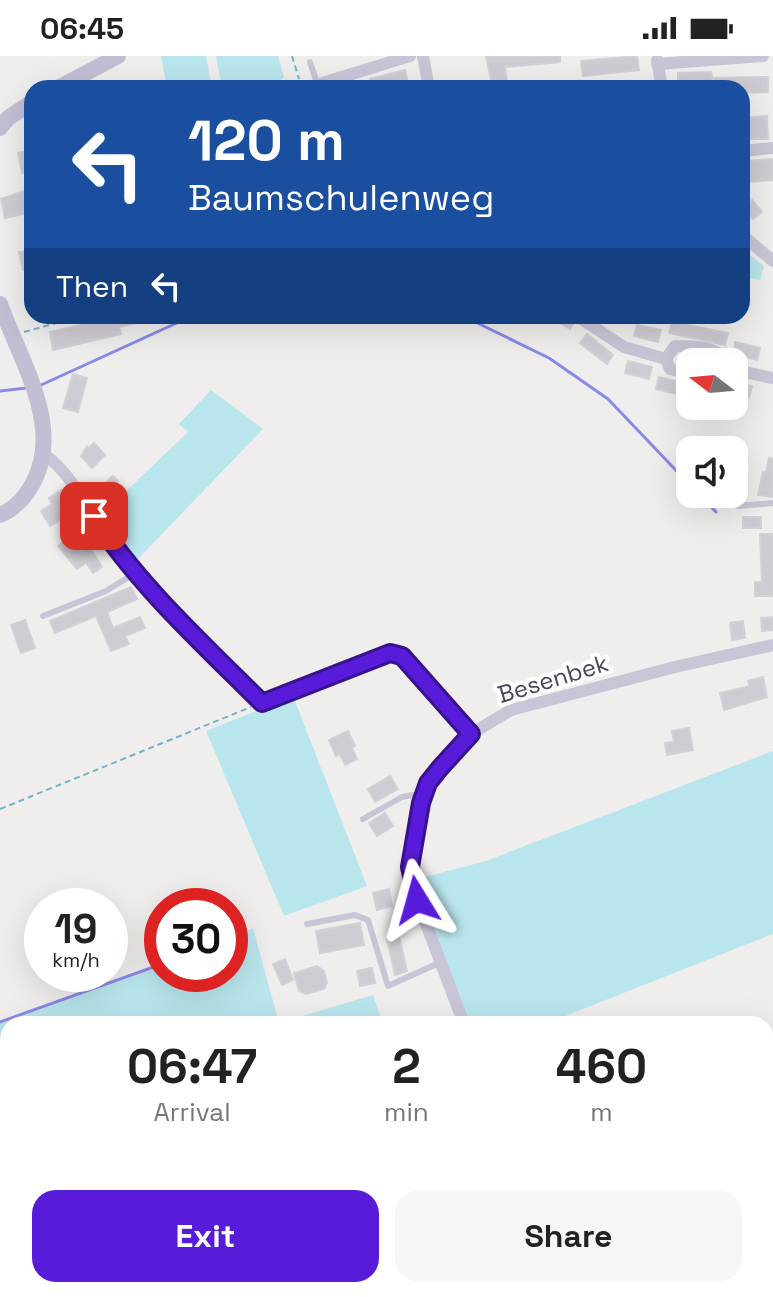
<!DOCTYPE html>
<style>
body{margin:0;font-family:"Space Grotesk",sans-serif;background:#f6f6f6;color:#222;height:100vh;display:flex;flex-direction:column;font-size:30px;white-space:nowrap}
*{box-sizing:border-box;margin:0}
p{font-size:26px;color:#767676}
.icon{flex:none;width:44px;height:44px;fill:none;stroke:currentColor;stroke-width:2;stroke-linecap:round;stroke-linejoin:round}
.map{position:relative;flex:1;overflow:hidden}
.panel{position:absolute;left:0px;top:960px;width:774px;height:282px;display:flex;flex-direction:column;background:#fff;border-radius:24px 24px 0 0;box-shadow:0 8px 32px #0002}
.panel>*{flex:none}
.top-card{position:absolute;left:24px;top:24px;width:726px;height:244px;border-radius:24px;box-shadow:0 8px 32px #0002;background:#1a4fa0;color:#fff;overflow:hidden}
.needle{width:52px;rotate:286deg}
.fabs{position:absolute;left:676px;top:292px;display:grid;gap:16px}
.fabs a{display:grid;place-items:center;width:72px;height:72px;border-radius:16px;background:#fff;box-shadow:0 8px 32px #0002;font-size:40px}
.speed{position:absolute;left:24px;top:832px;display:flex;gap:16px;font-size:40px;font-weight:700;text-align:center}
.speed>*{display:grid;place-content:center;width:104px;height:104px;border-radius:50%;background:#fff;box-shadow:0 8px 32px #0002;line-height:1}
.speed small{font-size:20px;font-weight:400}
.speed .limit{border:12px solid #d22;background:#fff;color:#111}
.pin{position:absolute;display:grid;place-items:center;width:68px;height:68px;color:#fff;margin:-34px;border-radius:16px;box-shadow:0 4px 12px #0006}
.me{position:absolute;width:88px;margin:-44px;rotate:352deg;stroke-linejoin:round;filter:drop-shadow(0 0 6px #0008)}
.turn{display:flex;align-items:center;gap:28px;height:168px;padding:0 32px;font-size:36px}
.turn .icon{width:104px;height:104px;stroke-width:2.5}
.turn b{display:block;font-size:56px;line-height:68px}
.then{display:flex;align-items:center;height:76px;padding:0 32px;background:#0003;gap:16px;font-size:30px}
.eta{display:flex;justify-content:space-evenly;align-items:center;height:136px;text-align:center}
.eta b{font-size:48px;font-weight:600;line-height:56px}
.cta{display:flex;gap:16px;margin-top:auto;padding:16px 32px}
.cta a{flex:1;height:92px;border-radius:24px;background:#581bd9;color:#fff;font-size:32px;font-weight:600;line-height:92px;text-align:center}
.cta a+a{background:#f6f6f6;color:#222}
.status{display:flex;justify-content:space-between;align-items:center;height:56px;padding:0 40px;background:#fff;direction:ltr}
.status svg{height:22px;fill:currentColor}
.map>svg:first-child{display:block}
.green{fill:#b9e6ed}
.lines{fill:none;stroke-linecap:round;stroke-linejoin:round}
.stream{stroke:#878ae9;stroke-width:3}
.building{fill:#cfcbd3;stroke:#d3d0d8;stroke-width:2}
.path{stroke:#72b3ca;stroke-width:2;stroke-dasharray:6 4;stroke-linecap:butt}
.service{stroke:#c9c5d6;stroke-width:6}
.minor{stroke:#c9c5d6;stroke-width:12}
.secondary{stroke:#c4bed5;stroke-width:16}
.route-casing{stroke:#39128d;stroke-width:20}
.route{stroke:#581bd9;stroke-width:14}
.labels{text-anchor:middle;stroke-width:8;stroke-linejoin:round;paint-order:stroke}
.street-label{font-size:24px;fill:#494559;stroke:#fff}
</style>
<div class="status"><b>06:45</b><svg viewBox="0 0 49 12"><path d="M0 12V9h3v3zM5 12V6h3v6zM10 12V3h3v9zM15 12V0h3v12zM26 1h20v11H26zM47 4h2v5h-2z"/></svg></div>
<div class="map">
<svg width="773" height="1241" viewBox="0 0 773 1241">
<rect width="100%" height="100%" fill="#efeeec"/>
<g class="green">
<polygon points="161,0 206,0 212,32 167,32"/>
<polygon points="216,0 278,0 284,21 271,32 222,32"/>
<polygon points="742,193 764,210 760,224 742,220"/>
<polygon points="211,334 263,373 135,506 114,483 100,460 188,376 179,368"/>
<polygon points="293,640 367,830 284,860 206,675"/>
<polygon points="773,695 773,878 545,968 468,968 417,823 486,805"/>
<polygon points="253,872 279,967 373,939 383,968 8,968 8,1163 0,1166 0,968 162,910 162,918 230,918 230,882"/>
<polygon points="773,1205 773,1241 687,1241 704,1234 766,1234 766,1208"/>
</g>
<g class="lines">
<g class="stream">
<polyline points="463,260 549,302 608,343 690,429"/>
<polyline points="41,329 192,260"/>
<polyline points="0,335 26,332"/>
<polyline points="699,438 716,456"/>
<polyline points="0,966 162,908"/>
<polyline points="766,1076 773,1073"/>
<polyline points="0,1167 8,1164"/>
<polyline points="32,1240 32,1241"/>
<polyline points="336,1241 354,1234"/>
</g>
</g>
<g class="building">
<polygon points="486,0 560,0 560,6 505,11 508,32 493,32"/>
<polygon points="637,0 639,14 583,20 581,5"/>
<polygon points="405,14 409,32 372,32 370,23"/>
<polygon points="711,16 712,22 768,21 768,36 742,37 742,32 678,32 678,17"/>
<polygon points="767,60 768,83 742,83 742,62"/>
<polygon points="32,94 32,114 22,117 18,97"/>
<polygon points="773,103 773,124 746,126 745,105"/>
<polygon points="29,133 32,156 5,162 1,143"/>
<polygon points="752,144 762,156 753,163 744,152"/>
<polygon points="32,194 32,212 23,214 19,196"/>
<polygon points="121,260 152,260 153,263 119,271 121,278 53,294 50,276"/>
<polygon points="548,260 568,260 573,268 570,273"/>
<polygon points="672,266 728,277 725,289 669,277"/>
<polygon points="637,269 661,274 658,286 634,280"/>
<polygon points="587,278 613,299 607,308 580,287"/>
<polygon points="735,286 760,292 757,304 734,298"/>
<polygon points="628,305 652,311 649,323 625,317"/>
<polygon points="73,318 87,322 78,356 63,352"/>
<polygon points="659,321 684,327 681,339 656,333"/>
<polygon points="734,326 752,330 749,342 734,339"/>
<polygon points="94,387 105,399 92,412 81,400 87,390 89,392"/>
<polygon points="769,402 773,403 773,441 758,439 763,416 766,417"/>
<polygon points="113,420 118,425 112,431 115,434 102,446 94,437"/>
<polygon points="61,434 68,446 72,443 81,459 73,464 69,458 50,470 41,455 52,448 49,442"/>
<rect x="743" y="461" width="18" height="11"/>
<polygon points="760,478 773,478 773,540 755,540 755,526 762,526"/>
<polygon points="71,481 80,496 89,490 102,511 93,517 86,507 77,513 58,490"/>
<polygon points="131,531 137,543 107,556 113,572 140,561 145,572 125,580 129,588 111,595 96,560 55,577 50,565"/>
<polygon points="773,561 773,574 762,575 761,562"/>
<polygon points="25,564 35,592 21,597 11,569"/>
<polygon points="743,565 745,582 732,584 730,567"/>
<polygon points="763,621 767,641 724,654 720,637 750,630 748,625"/>
<polygon points="689,672 693,694 667,699 665,687 674,686 672,675"/>
<polygon points="348,675 355,690 352,692 357,703 345,709 340,698 336,700 329,684"/>
<polygon points="390,720 398,733 375,746 368,733"/>
<polygon points="385,757 393,770 377,780 369,767"/>
<polygon points="389,833 392,850 377,854 373,837"/>
<polygon points="360,867 364,889 320,897 316,875"/>
<polygon points="399,880 407,915 395,919 387,883"/>
<polygon points="285,903 293,924 282,929 273,908"/>
<polygon points="317,910 324,915 327,927 324,933 306,938 299,935 294,917"/>
<polygon points="372,912 375,927 360,930 357,915"/>
</g>
<g class="lines">
<g class="path">
<polyline points="292,0 299,23"/>
<polyline points="24,276 82,260"/>
<polyline points="0,753 251,651"/>
</g>
<g class="service">
<polyline points="310,6 317,27"/>
<polyline points="738,450 773,447"/>
<polyline points="43,560 106,535 137,516"/>
<polyline points="363,763 402,741 424,737"/>
<polyline points="307,868 355,859 368,864 388,930 441,906"/>
</g>
<g class="minor">
<polyline points="423,0 429,32"/>
<polyline points="657,4 662,32"/>
<polyline points="657,8 763,0"/>
<polyline points="306,32 410,0"/>
<polyline points="742,95 773,92"/>
<polyline points="742,179 773,205"/>
<path d="M577 260 624 291 666 303 675 290C695 291 715 289 729 306"/>
<polyline points="666,303 670,313 690,318"/>
<polyline points="734,314 773,322"/>
<path d="M44 398C76 421 86 456 110 485 156 543 210 594 262 647L390 597 402 600 471 678"/>
<polyline points="464,968 417,844 410,811 421,747 428,727 440,712 471,678 511,654 675,611 773,589"/>
<polyline points="558,1234 560,1241"/>
</g>
<g class="secondary">
<polyline points="58,32 118,0"/>
<polyline points="0,72 8,62 32,46"/>
<path d="M0 248C19 302 63 369 34 425 27 439 15 453 0 459"/>
</g>
</g>
<g class="lines">
<defs>
<path id="route" d="M94 460C134 525 207 592 262 647L390 597 402 600 471 678 440 712 428 727 421 747 410 811 417 844"/>
</defs>
<use href="#route" class="route-casing"/>
<use href="#route" class="route"/>
</g>
<g class="labels">
<g class="street-label">
<text transform="translate(553 623) rotate(-17)" y="8">Besenbek</text>
</g>
</g>
</svg>
<div class="fabs">
<a><svg class="needle" viewBox="-14 -14 28 28"><path d="M0-13l5 13h-10z" fill="#e53935"/><path d="M0 13l5-13h-10z" fill="#767676"/></svg></a>
<a><svg class="icon" aria-label="sound" viewBox="0 0 24 24"><path d="M4 9h4l5-4v14l-5-4H4zM17 9q2 3 0 6"/></svg></a>
</div>
<div class="speed"><div>19<small>km/h</small></div><div class="limit">30</div></div>
<div class="pin" style="left:94px;top:460px;background:#d93025"><svg class="icon" aria-label="arrive" viewBox="0 0 24 24"><path d="M6 21V4h12l-3 4 3 4H6"/></svg></div>
<svg class="me" style="left:417px;top:844px" viewBox="-20 -20 40 40"><path d="M0-17L14 15 0 8-14 15z" fill="#581bd9" stroke="#fff" stroke-width="4"/></svg>
<div class="top-card">
<div class="turn"><svg class="icon" aria-label="left" viewBox="0 0 24 24"><path d="M17 20v-9H6M10 6l-5 5 5 5"/></svg><div><b>120 m</b>Baumschulenweg</div></div>
<div class="then">Then<svg class="icon" aria-label="left" viewBox="0 0 24 24"><path d="M17 20v-9H6M10 6l-5 5 5 5"/></svg></div>
</div>
<section class="panel">
<div class="eta">
<div><b>06:47</b><p>Arrival</p></div>
<div><b>2</b><p>min</p></div>
<div><b>460</b><p>m</p></div>
</div>
<div class="cta"><a>Exit</a><a>Share</a></div>
</section>
</div>
